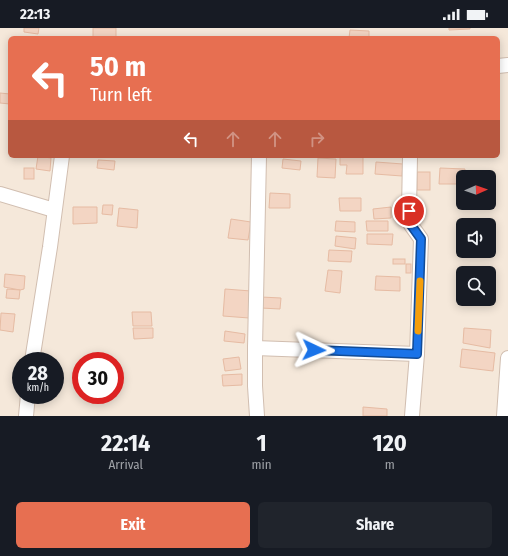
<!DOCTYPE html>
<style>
body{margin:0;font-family:"Fira Sans Condensed",sans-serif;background:#20242c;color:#f1f3f6;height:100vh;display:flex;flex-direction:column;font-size:15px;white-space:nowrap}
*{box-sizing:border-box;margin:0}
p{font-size:13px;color:#9ea1a6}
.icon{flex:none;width:22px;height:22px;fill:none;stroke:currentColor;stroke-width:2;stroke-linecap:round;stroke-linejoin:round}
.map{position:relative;height:388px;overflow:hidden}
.details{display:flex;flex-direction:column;background:#171b24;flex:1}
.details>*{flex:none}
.hud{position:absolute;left:8px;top:8px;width:492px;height:122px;border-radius:6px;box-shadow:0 2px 10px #0003;background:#e76f51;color:#fff;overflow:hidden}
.needle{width:26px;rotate:88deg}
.tools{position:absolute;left:456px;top:142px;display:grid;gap:8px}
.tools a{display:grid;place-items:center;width:40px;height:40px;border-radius:6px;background:#171b24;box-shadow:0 2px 10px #0003;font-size:20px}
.speed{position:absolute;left:12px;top:324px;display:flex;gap:8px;font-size:20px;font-weight:700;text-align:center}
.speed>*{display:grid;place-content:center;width:52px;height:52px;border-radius:50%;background:#171b24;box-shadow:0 2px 10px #0003;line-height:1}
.speed small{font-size:10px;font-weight:400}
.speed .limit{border:6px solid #d22;background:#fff;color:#111}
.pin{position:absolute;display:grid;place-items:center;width:34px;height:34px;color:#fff;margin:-17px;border:2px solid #fff;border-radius:50%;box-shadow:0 1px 4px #0007}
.me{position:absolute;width:44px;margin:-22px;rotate:92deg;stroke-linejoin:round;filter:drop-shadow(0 0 3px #0008)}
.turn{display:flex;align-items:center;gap:14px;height:84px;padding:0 16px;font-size:18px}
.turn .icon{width:52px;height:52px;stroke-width:2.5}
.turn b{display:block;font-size:28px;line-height:34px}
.lanes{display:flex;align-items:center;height:38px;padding:0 16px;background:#0003;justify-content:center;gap:20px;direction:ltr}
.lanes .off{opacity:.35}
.eta{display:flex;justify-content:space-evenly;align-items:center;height:68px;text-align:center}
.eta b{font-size:24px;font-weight:700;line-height:28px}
.action{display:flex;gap:8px;margin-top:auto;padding:8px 16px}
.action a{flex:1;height:46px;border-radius:6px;background:#e76f51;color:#fff;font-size:16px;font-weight:700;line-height:46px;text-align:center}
.action a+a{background:#20242c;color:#f1f3f6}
.status{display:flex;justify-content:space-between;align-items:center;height:28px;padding:0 20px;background:#171b24;direction:ltr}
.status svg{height:11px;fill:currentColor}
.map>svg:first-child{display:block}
.residential{fill:#f5e8da;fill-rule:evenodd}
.building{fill:#f3d5c3;stroke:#e6bba3}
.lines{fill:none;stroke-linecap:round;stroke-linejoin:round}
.minor-casing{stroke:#d1beb0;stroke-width:16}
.minor{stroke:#fff;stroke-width:14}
.route-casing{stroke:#114b97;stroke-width:10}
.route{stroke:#1a73e8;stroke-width:7}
.slow{stroke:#f59e0b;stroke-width:7}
</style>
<div class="status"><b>22:13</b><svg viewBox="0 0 49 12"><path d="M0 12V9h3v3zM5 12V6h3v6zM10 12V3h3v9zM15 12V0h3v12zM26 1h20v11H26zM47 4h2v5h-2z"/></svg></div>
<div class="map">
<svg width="508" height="388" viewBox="0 0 508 388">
<rect width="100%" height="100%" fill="#fdf6ec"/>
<path class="residential" d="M0 0H508V388H0ZM10 10H498V128H10ZM463 149H489V175H463ZM463 197H489V223H463ZM463 245H489V271H463ZM21 333H55V367H21ZM81 333H115V367H81Z"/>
<g class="building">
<polygon points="24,0 39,0 38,6 24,4"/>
<rect x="93" y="0" width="23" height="10"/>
<polygon points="449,0 470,0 470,1 449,2"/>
<polygon points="350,2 369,3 369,10 349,10"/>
<polygon points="0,65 10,66 10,76 0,75"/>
<polygon points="38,128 51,130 50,143 36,141"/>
<polygon points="340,128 363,128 363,146 346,146 347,137 340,137"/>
<polygon points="318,130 336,131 335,150 317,149"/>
<polygon points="283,131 301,133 300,142 282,140"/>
<polygon points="98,132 115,133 114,142 97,140"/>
<polygon points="376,134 403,136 402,148 375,146"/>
<rect x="24" y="140" width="10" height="11"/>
<polygon points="440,140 465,141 463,156 439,156"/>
<rect x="417" y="144" width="13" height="18"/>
<polygon points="270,165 290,166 290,180 269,180"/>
<polygon points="339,170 361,170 361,183 340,183"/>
<polygon points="103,177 113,177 112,187 102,186"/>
<polygon points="73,179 97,179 97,195 73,196"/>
<polygon points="391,179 391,190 374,191 373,181"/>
<polygon points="119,180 138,182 137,200 117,198"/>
<polygon points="231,191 251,194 248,212 228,210"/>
<polygon points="336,193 355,194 355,204 335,203"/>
<polygon points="366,193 388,193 388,203 367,203"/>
<polygon points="367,206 393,206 392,217 367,216"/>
<polygon points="336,208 356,210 355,221 335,218"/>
<polygon points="329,222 352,223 351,234 328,233"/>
<rect x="393" y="231" width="12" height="5"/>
<rect x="406" y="236" width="5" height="9"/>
<polygon points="328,242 342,243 340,265 325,263"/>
<polygon points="5,246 25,248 24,261 20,262 4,259"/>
<polygon points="376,248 400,249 400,263 375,262"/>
<polygon points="7,261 20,262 19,271 6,270"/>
<polygon points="225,261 251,263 249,290 223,288"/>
<polygon points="261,269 281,270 280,281 261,280"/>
<polygon points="132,284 151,284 152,298 133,298"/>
<polygon points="1,285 15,286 13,304 0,302"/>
<polygon points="133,300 153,300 153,310 134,311"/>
<polygon points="464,300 491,302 490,320 463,315"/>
<polygon points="225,303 245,306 244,315 224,313"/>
<polygon points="462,321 495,325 493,343 460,339"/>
<polygon points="239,329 241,341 225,343 223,331"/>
<polygon points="242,346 242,357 223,358 222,347"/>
<polygon points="363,379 387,381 387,388 363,388"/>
</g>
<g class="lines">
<defs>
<g id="minor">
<polyline points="498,38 508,37"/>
<polyline points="410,128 409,183 411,197 421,211 417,326 412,388"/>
<polyline points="0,166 54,182"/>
<polyline points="255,320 417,326"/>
<polyline points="32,333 50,219 62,128"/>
<polyline points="26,388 28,367"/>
<polyline points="257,388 255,358 255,320 259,128"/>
<polyline points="504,388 508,330"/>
</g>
</defs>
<use href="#minor" class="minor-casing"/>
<use href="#minor" class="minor"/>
</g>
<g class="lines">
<defs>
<polyline id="route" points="314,322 417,326 421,211 411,197 409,183"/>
</defs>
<use href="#route" class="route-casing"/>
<use href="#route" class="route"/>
<polyline class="slow" points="418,303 420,253"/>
</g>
</svg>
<div class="tools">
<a><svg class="needle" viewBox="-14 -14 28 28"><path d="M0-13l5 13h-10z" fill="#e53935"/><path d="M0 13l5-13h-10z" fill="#9ea1a6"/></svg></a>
<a><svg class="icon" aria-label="sound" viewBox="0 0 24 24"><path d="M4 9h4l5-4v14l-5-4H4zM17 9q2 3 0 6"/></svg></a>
<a><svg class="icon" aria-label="search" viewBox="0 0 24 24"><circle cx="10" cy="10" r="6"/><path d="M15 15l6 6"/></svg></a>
</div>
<div class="speed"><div>28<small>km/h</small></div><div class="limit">30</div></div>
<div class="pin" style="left:409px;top:183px;background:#d93025"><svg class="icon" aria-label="arrive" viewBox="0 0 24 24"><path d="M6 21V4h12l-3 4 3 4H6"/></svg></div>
<svg class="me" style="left:314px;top:322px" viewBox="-20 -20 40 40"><path d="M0-17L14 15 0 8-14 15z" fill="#1a73e8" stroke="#fff" stroke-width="4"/></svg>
<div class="hud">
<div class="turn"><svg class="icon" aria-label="left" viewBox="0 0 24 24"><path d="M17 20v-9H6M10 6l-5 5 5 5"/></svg><div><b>50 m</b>Turn left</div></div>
<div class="lanes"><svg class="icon" aria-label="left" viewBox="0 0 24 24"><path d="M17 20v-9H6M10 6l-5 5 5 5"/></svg><svg class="icon off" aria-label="ahead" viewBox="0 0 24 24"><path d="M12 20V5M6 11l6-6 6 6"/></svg><svg class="icon off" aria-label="ahead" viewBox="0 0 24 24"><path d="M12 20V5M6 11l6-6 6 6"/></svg><svg class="icon off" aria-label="right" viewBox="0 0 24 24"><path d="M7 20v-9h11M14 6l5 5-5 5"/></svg></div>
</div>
</div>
<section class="details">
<div class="eta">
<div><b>22:14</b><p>Arrival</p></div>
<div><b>1</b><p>min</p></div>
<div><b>120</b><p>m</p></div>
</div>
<div class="action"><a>Exit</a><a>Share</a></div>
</section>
